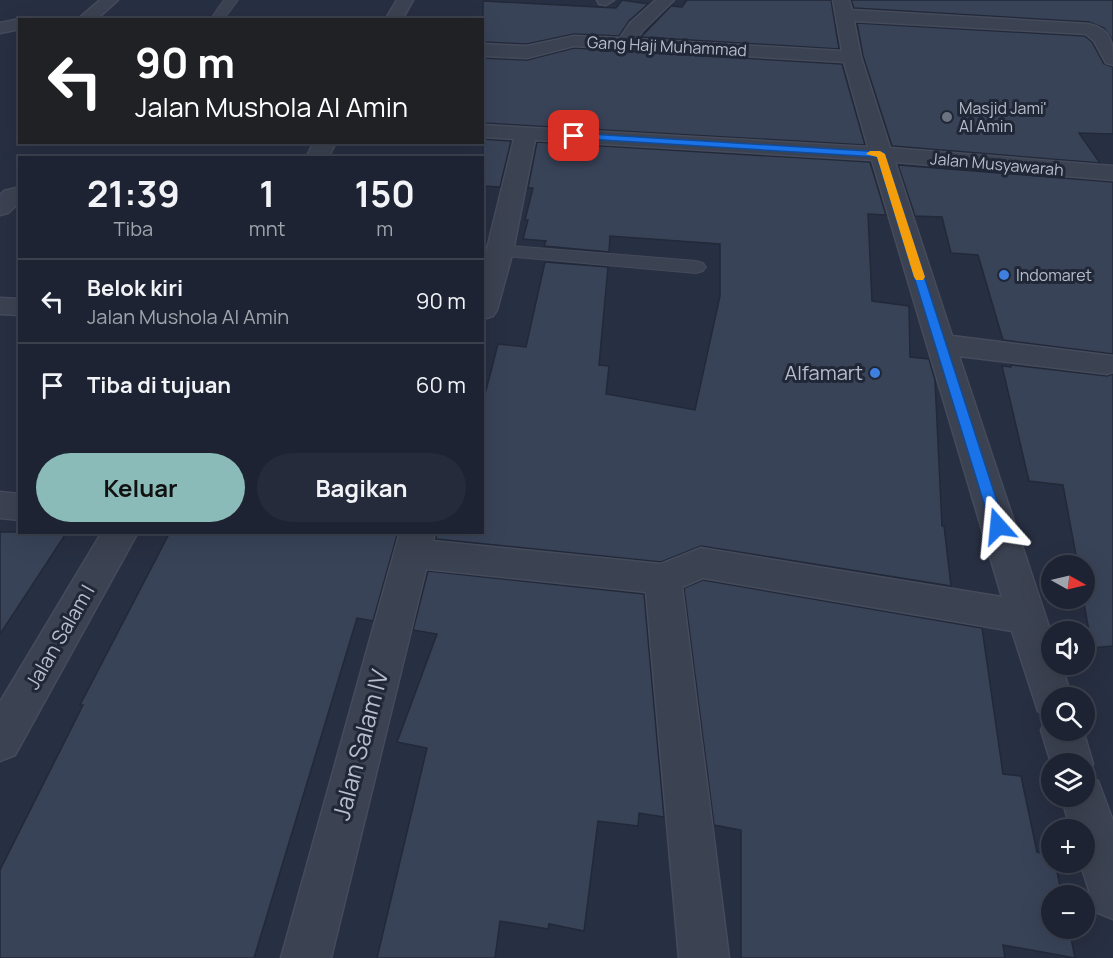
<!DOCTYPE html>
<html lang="id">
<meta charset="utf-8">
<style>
body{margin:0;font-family:Manrope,sans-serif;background:#252b3a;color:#f1f3f6;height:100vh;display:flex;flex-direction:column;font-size:22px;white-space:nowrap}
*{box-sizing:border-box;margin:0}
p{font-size:20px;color:#a0a4ac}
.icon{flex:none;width:33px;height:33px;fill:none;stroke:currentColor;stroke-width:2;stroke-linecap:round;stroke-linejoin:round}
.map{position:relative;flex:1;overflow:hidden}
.details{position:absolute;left:18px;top:156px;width:466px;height:378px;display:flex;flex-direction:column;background:#1d2332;border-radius:0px;box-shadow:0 6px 24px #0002,0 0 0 2px #3b404d}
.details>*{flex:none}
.banner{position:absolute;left:18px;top:18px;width:466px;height:126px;border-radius:0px;box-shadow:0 6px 24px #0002,0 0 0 2px #3b404d;background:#202124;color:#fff;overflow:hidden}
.needle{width:39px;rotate:98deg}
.buttons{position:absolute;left:1041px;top:555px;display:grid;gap:12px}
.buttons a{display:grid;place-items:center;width:54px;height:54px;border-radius:50%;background:#1d2332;box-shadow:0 6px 24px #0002,0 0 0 2px #3b404d;font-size:30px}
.pin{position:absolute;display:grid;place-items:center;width:51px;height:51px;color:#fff;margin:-26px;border-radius:12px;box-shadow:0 3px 9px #0006}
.me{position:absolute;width:66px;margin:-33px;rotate:342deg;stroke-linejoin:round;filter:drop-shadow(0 0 4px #0008)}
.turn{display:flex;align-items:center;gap:21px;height:126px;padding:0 18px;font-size:27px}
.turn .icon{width:78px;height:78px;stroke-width:2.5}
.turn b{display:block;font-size:42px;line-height:51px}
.eta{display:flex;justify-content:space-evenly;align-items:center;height:102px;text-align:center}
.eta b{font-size:36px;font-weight:700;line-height:42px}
.action{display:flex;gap:12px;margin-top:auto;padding:12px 18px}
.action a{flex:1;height:69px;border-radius:36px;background:#8bbbb9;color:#111;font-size:24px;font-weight:700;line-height:69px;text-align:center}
.action a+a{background:#252b3a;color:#f1f3f6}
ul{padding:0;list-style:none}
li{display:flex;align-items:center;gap:18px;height:84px;padding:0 18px;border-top:2px solid #3b404d}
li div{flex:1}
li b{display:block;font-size:22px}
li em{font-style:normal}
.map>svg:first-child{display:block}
.building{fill:#394358;stroke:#222939;stroke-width:1.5}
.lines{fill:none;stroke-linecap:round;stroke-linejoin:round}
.lane-casing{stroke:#454b5b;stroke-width:2}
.street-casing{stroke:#454b5b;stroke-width:3}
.lane{fill:#3b4251;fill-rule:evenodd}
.street{fill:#3b4251;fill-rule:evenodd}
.route{fill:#1a73e8;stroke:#114b97;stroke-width:1.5}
.slow{fill:#f59e0b}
.worship-dot{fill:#6b7280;stroke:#202737;stroke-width:2}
.shop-dot{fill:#3f7fe0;stroke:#202737;stroke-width:2}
.labels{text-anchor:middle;stroke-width:6;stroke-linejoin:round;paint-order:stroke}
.far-street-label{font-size:16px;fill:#b8bdcb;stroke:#202737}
.far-poi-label{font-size:16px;fill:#b8bdcb;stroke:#202737;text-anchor:start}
.poi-label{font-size:20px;fill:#b8bdcb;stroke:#202737;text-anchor:end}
.street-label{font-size:20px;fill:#b8bdcb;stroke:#202737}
.near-street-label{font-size:24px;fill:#b8bdcb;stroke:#202737}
</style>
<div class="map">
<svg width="1113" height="958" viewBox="0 0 1113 958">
<rect width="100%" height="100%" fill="#272f42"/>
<g class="building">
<polygon points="622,0 648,4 629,21 619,36 574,34 527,44 483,42 483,1 616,8"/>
<polygon points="687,0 831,0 839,49 641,37 671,6 682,7"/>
<polygon points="851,0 1113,0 1113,41 1104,28 1089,22 854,8"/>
<polygon points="857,23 1085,36 1092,42 1104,64 1113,67 1113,134 1079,133 1100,163 892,146 863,56"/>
<polygon points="574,48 842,64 865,145 483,123 483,58 527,60"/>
<polygon points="483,139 511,141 500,187 483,186"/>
<polygon points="537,142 870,162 886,215 868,214 872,301 909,306 910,357 929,359 935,380 942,526 944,526 951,586 701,546 661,562 436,539 437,532 483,532 483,402 498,344 526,347 545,262 608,267 599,365 609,366 606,394 695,410 720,296 720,244 610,236 609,252 544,246 546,241 523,239 528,220 525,220 533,188 528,188"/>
<polygon points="898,165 1113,182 1113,354 1003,340 978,255 951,253 942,217 915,216"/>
<polygon points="1011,365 1107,376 1113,374 1113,646 1092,648 1083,598 1084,566 1078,566 1063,485 1029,481 1002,366 1011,367"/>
<polygon points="0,532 67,532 0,634"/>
<polygon points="170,532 398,532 373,621 357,618 254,958 0,958 0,870 83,705 80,705"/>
<polygon points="428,571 644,594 664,817 639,813 638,826 598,821 584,931 549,924 548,929 500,921 495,958 377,958 427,748 397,742 437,634 413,630"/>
<polygon points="703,580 982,628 1003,774 1021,776 1037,852 1052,855 1052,862 1055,862 1062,896 1052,896 1052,928 1069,928 1075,958 1003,945 1005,958 741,958 741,830 714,825 684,588"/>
</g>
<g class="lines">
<defs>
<g id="lane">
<polygon points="224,0 238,0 223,20 210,20"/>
<polygon points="500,245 696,261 703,263 706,267 703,271 696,273 493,255 490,251 493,247"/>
</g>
<g id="street">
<polygon points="100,0 118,0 96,20 77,20"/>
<polygon points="397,0 413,0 402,20 385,20"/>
<polygon points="597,0 614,0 606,5 599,4"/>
<path d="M656 0H674L643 30 637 39 842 51 833 0H849L852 10 1089 24C1113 30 1113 44 1113 65L1106 63 1094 41 1086 34 854 21 861 57 890 148 1113 166V180L895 162 952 336 1113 356V372L1107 374 959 356 1052 636V664H1061L1072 698H1052V730H1083L1093 764 1088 776 1098 781 1113 821V919L1096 912 1080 862H1084V830H1071L1061 796H1084V764H1052V766L1041 730 1049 715 1038 711 1012 631 703 578 682 587 729 958H679L646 592 426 569 331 958H281L400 532H435L433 541 661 564 701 548 1002 597 872 160 535 140 513 251 497 310 493 316 483 319V265L514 139 483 137V125L868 147 844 62 574 46 527 58 483 56V44L527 46 574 36 620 38 630 23Z"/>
<polygon points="20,19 23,20 20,20 20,29 0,33 0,23"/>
<polygon points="314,142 336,142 328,158 306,158"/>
<polygon points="20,187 20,202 8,213 0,215 0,195 4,191"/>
<polygon points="0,298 20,299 20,315 0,314"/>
<polygon points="0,492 20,494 20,520 0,518"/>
<polygon points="102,532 138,532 15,755 0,761 0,702"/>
</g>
</defs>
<use href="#lane" class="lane-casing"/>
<use href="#street" class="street-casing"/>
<use href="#lane" class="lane"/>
<use href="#street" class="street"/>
</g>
<polygon class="route" points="574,133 884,152 1005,526 1003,530 993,530 991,526 877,157 570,138 569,136"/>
<polygon class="slow" points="880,151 885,154 925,277 923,280 916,280 914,277 877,157 866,154 870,151"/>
<circle class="worship-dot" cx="947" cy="117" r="6"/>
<g class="shop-dot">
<circle cx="1004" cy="275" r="6"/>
<circle cx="875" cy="373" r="6"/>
</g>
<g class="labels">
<g class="far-street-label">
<text transform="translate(667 46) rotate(3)" y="6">Gang Haji Muhammad</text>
<text transform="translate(997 164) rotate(5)" y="6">Jalan Musyawarah</text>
</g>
<g class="far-poi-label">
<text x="959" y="114">Masjid Jami'<tspan x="959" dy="18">Al Amin</tspan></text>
<text x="1016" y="281">Indomaret</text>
</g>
<g class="poi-label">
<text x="863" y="380">Alfamart</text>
</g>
<g class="street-label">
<text transform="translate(60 637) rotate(-60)" y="7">Jalan Salam I</text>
</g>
<g class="near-street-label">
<text transform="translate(361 745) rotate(-75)" y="8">Jalan Salam IV</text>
</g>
</g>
</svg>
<div class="buttons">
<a><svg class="needle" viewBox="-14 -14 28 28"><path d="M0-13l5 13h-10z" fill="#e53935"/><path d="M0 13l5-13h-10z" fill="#a0a4ac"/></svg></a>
<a><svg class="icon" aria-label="sound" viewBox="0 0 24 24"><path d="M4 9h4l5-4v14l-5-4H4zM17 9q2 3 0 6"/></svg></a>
<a><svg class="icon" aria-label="search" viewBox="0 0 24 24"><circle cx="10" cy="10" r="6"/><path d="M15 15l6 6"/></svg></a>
<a><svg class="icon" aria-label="layers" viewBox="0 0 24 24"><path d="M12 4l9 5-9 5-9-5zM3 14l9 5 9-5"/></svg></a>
<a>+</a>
<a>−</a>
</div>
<div class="pin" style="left:574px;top:136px;background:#d93025"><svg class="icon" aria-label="arrive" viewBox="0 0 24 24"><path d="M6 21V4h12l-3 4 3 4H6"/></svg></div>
<svg class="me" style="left:998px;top:526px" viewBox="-20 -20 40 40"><path d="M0-17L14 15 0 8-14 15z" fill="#1a73e8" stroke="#fff" stroke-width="4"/></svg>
<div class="banner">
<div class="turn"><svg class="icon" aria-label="left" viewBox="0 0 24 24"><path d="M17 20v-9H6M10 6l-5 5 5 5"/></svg><div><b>90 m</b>Jalan Mushola Al Amin</div></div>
</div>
<section class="details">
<div class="eta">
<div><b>21:39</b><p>Tiba</p></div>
<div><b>1</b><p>mnt</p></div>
<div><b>150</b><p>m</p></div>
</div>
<ul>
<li><svg class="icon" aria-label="left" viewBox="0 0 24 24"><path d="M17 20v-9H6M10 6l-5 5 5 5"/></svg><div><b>Belok kiri</b><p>Jalan Mushola Al Amin</p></div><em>90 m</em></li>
<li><svg class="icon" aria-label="arrive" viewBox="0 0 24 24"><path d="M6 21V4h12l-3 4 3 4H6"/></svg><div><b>Tiba di tujuan</b></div><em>60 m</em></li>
</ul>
<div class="action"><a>Keluar</a><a>Bagikan</a></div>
</section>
</div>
